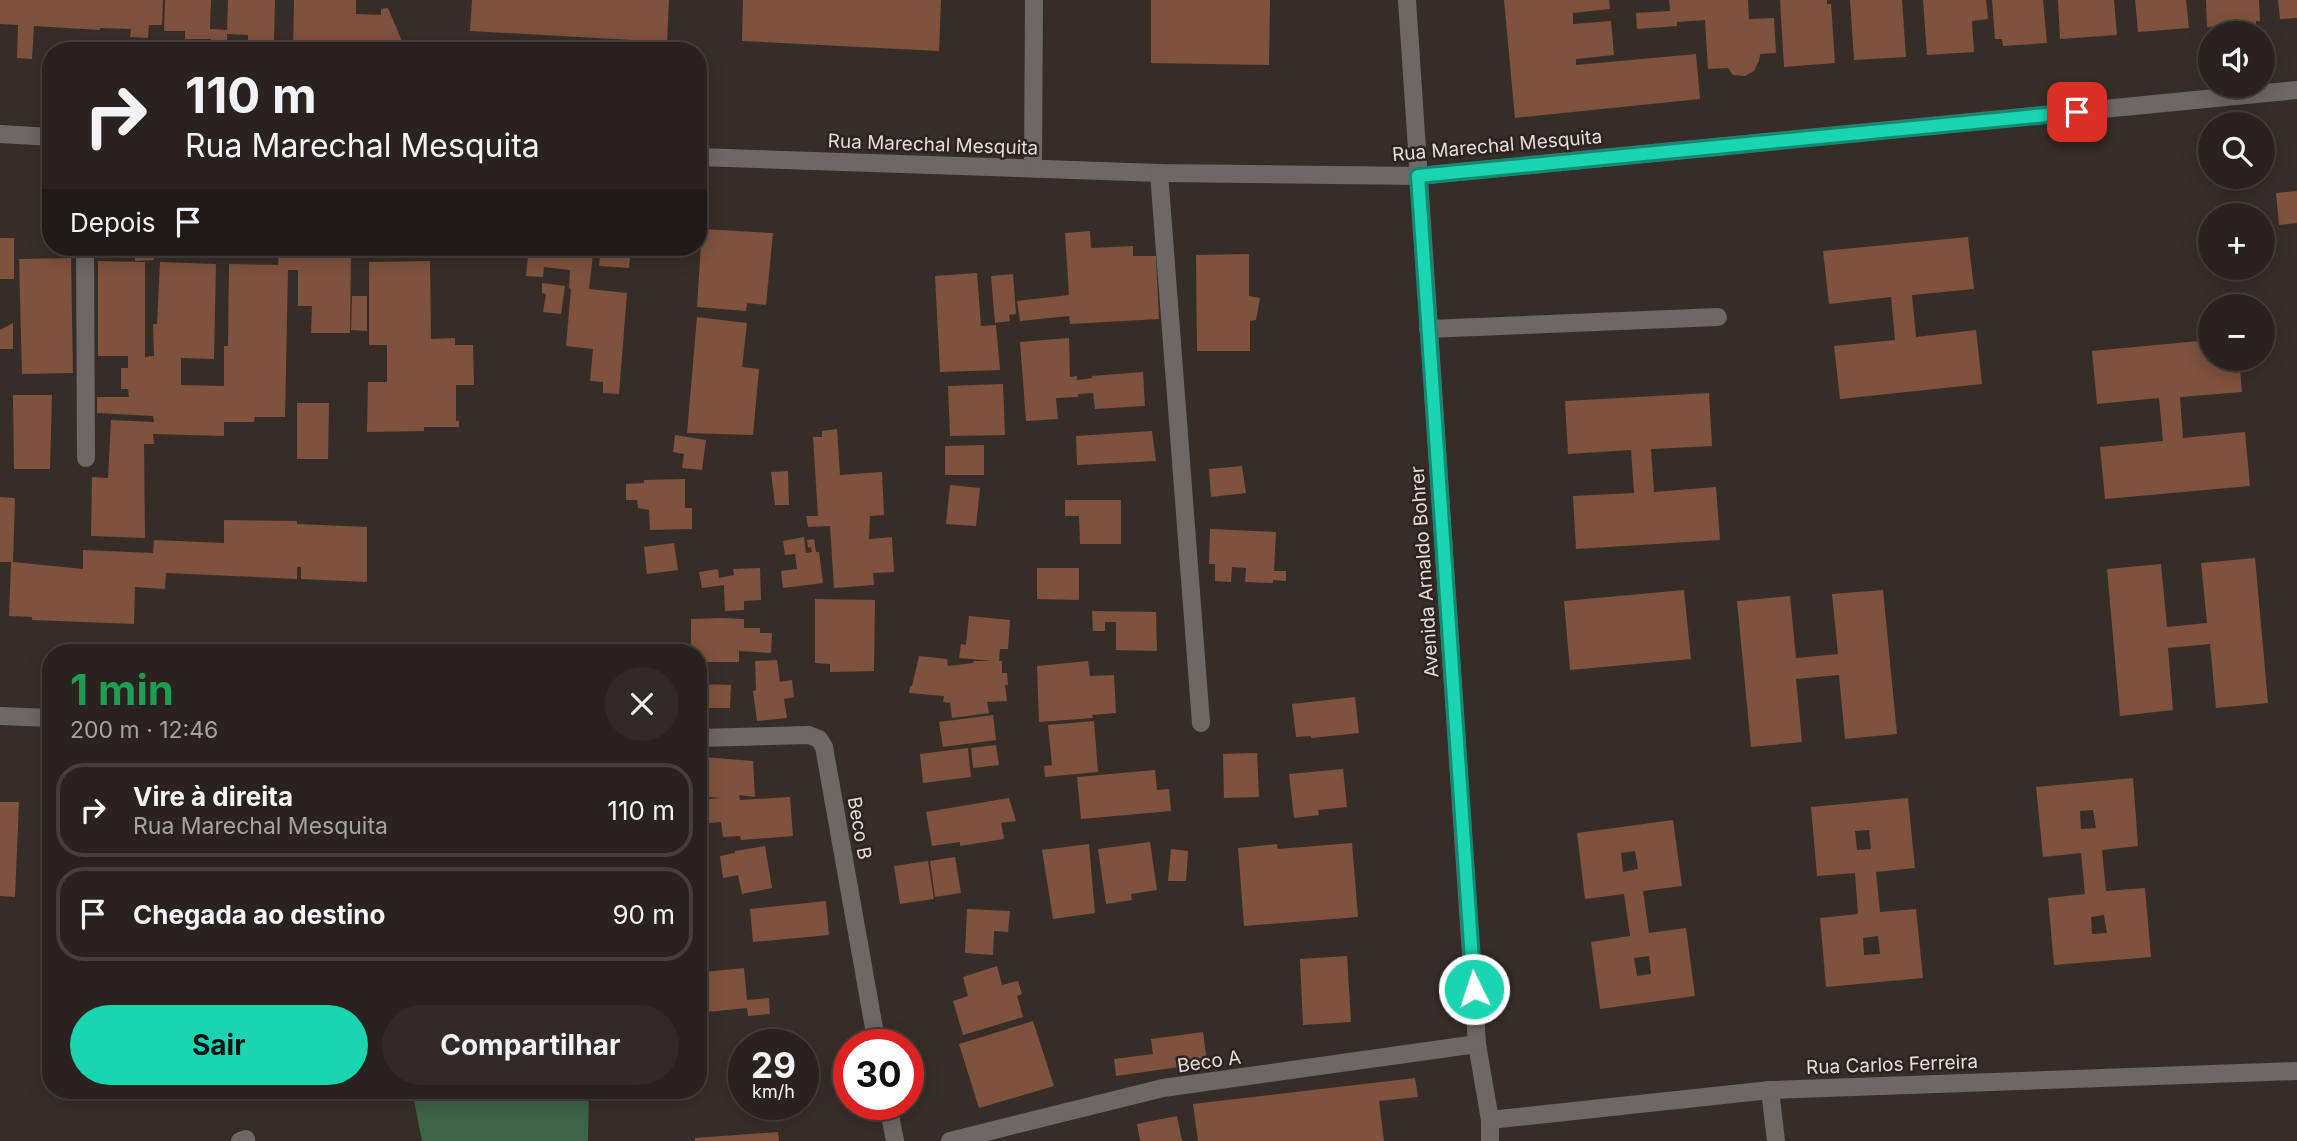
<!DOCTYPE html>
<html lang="pt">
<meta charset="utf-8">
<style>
body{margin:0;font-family:Inter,sans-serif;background:#312a27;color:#f1f3f6;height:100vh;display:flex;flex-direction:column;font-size:26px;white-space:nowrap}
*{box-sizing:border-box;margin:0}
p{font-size:23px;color:#a5a4a4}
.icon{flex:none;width:38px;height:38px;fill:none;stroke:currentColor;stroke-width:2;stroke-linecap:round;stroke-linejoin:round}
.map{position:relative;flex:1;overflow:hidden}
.details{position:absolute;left:42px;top:644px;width:665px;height:455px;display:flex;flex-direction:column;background:#29221e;border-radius:28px;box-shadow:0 4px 18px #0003,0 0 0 2px #453f3c}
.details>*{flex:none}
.guide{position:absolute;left:42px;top:42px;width:665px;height:214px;border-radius:28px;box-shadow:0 4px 18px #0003,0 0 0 2px #453f3c;background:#29221e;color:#f1f3f6;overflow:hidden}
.buttons{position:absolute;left:2198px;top:21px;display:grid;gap:14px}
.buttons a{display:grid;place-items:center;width:77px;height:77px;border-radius:50%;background:#29221e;box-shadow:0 4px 18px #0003,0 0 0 2px #453f3c;font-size:35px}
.speed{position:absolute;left:728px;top:1029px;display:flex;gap:14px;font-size:35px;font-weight:700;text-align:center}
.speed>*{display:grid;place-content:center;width:91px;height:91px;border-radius:50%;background:#29221e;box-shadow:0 4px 18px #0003,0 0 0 2px #453f3c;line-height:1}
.speed small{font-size:18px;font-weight:400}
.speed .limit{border:10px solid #d22;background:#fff;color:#111}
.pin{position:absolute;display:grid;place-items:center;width:60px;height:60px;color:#fff;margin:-30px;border-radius:14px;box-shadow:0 4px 10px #0006}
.me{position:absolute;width:77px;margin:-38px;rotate:356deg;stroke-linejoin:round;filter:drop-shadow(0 0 5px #0008)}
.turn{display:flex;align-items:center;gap:24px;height:147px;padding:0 28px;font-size:32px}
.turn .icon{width:91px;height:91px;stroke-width:2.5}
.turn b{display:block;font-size:49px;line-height:60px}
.then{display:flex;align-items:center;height:66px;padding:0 28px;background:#0003;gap:14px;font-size:26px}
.round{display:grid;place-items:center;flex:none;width:74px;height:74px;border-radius:37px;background:#312a27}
.summary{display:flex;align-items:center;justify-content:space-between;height:119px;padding:0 28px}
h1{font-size:42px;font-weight:700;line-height:52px;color:#1e9e55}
.cta{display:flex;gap:14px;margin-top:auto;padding:14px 28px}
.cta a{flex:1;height:80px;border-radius:42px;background:#1bd5b1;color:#111;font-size:28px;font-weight:700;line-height:80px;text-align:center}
.cta a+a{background:#312a27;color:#f1f3f6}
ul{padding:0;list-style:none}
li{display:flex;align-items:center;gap:21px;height:94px;margin:0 14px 10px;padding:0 14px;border:4px solid #453f3c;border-radius:28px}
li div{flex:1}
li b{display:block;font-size:26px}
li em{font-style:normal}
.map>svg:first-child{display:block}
.green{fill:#3e6346}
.building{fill:#7e523d;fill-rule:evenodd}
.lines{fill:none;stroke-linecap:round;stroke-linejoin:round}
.minor{stroke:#6d6765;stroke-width:18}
.route-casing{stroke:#128a73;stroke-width:18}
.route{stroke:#1bd5b1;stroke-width:12}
.labels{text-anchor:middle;stroke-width:5;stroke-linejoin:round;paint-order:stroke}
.street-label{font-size:19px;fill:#e4ddda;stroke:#2d231e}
</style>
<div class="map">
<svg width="2297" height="1141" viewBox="0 0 2297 1141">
<rect width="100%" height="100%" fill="#372d28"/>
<polygon class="green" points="412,1090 589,1090 588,1141 422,1141"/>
<g class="building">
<polygon points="0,0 163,0 162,25 149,25 148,38 130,37 131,29 100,28 100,30 34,26 32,59 17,58 18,25 0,24"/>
<polygon points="165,0 211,0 210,29 227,30 228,0 275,0 274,41 248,40 248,35 227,34 227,51 211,51 211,39 185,39 185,31 164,31"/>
<polygon points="294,0 356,0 356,14 381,15 381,9 388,8 406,51 293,49"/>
<polygon points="472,0 669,0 667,42 470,31"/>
<polygon points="743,0 941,0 939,51 742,41"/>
<polygon points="1151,0 1270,0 1269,65 1151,63"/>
<polygon points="1504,0 1609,0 1610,9 1573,13 1573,24 1611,21 1614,55 1576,59 1576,65 1696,54 1700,99 1515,118"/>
<polygon points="1669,0 1748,0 1749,19 1774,18 1776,53 1760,54 1759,61 1754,71 1745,76 1733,75 1728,68 1708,69 1705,20 1677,22 1677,26 1637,29 1636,13 1670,11"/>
<polygon points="1780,0 1827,0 1827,4 1831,4 1835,63 1784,67"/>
<polygon points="1850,0 1902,0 1906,57 1854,60"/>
<polygon points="1923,0 1986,0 1988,19 1972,21 1974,52 1927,55"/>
<polygon points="1992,0 2043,0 2047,43 2003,46 2002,39 1995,39"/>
<polygon points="2058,0 2114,0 2117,35 2060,39"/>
<polygon points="2135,0 2186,0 2189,28 2138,32"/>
<polygon points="2206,0 2259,0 2260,21 2256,21 2256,30 2232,31 2232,26 2207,27"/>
<polygon points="2278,0 2297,0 2297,18 2280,19"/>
<polygon points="2297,191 2297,223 2279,225 2276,193"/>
<polygon points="702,229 773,233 766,305 747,303 746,311 697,307"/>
<polygon points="1090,231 1091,248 1133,246 1133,256 1156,256 1159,319 1070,324 1069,316 1020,321 1017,301 1069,295 1065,233"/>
<polygon points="1968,237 1974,289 1912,295 1916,337 1976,330 1982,384 1840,399 1834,346 1895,340 1891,297 1829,304 1823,251"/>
<rect x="0" y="238" width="14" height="41"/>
<polygon points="135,247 154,247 154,260 135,261"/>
<polygon points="188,247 221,247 220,256 188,255"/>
<polygon points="279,247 351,247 350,333 311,333 312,306 298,306 298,270 288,270 285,417 255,417 254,422 224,422 224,436 153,434 154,444 144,444 145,538 91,536 92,477 108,478 111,420 154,422 153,416 97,413 97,397 129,397 128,389 121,389 121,368 128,368 128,356 98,356 98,261 145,262 145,357 154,356 153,324 157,324 160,262 216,264 214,359 181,358 181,385 224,386 224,346 228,346 229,264 278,265"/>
<polygon points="529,247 572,247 572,253 593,254 589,289 627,293 619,394 603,393 603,382 590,381 593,349 566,346 571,289 569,288 570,270 544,267 543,277 526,276"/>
<polygon points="601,247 631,248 629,268 599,266"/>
<polygon points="1249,254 1249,296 1260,298 1256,320 1250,321 1250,351 1197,351 1196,255"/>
<polygon points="71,258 73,373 22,374 19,259"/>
<polygon points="430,261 431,339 455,338 455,345 473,345 474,385 456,385 456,421 459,421 459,427 424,427 424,431 367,432 368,382 387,382 387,345 369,345 369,262"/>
<polygon points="977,273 981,326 996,325 1000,370 940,372 935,276"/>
<polygon points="1013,274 1016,314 1009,315 1010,321 995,323 991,276"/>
<polygon points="542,283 565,286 561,314 543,312 546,294 542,293"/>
<polygon points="352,296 367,296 367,331 351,330"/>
<polygon points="697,317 747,323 742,367 759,369 753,435 687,433"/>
<polygon points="13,323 13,349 0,349 0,330"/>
<polygon points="1069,338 1070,377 1077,376 1077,380 1092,378 1092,376 1143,372 1145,406 1095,409 1093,393 1078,394 1078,397 1056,398 1058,419 1026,421 1020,342"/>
<polygon points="2210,340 2210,359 2239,359 2242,392 2180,397 2183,438 2245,432 2250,486 2105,499 2100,447 2163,441 2159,398 2097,404 2092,351"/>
<polygon points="1003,384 1005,435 950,436 948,386"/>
<polygon points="1709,393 1712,446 1651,449 1654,492 1716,487 1720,540 1576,549 1573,496 1634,493 1631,450 1568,454 1565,401"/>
<polygon points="13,395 52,395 50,469 14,469"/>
<polygon points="297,403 329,403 328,459 297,459"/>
<polygon points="837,429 840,475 882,472 884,515 870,516 869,539 892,537 894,572 873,573 874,585 834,588 830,526 808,527 806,516 818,516 813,437 822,437 822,431"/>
<polygon points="1152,431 1156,461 1077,465 1076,436"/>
<polygon points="675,435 706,440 702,470 682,468 684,454 673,452"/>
<polygon points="984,445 984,475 945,475 945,446"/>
<polygon points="1242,466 1246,493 1211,497 1209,469"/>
<polygon points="788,471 789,505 775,505 771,472"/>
<polygon points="685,479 685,508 692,508 692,529 650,530 649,510 638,508 637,500 626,500 626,484 644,483 644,480"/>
<polygon points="950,485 980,488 976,526 946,524"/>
<polygon points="0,497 15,498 13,562 83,569 83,550 153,553 154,540 224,543 224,520 297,521 297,524 367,527 367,582 301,579 301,567 297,567 297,579 166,573 165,589 135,587 134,624 32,620 32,617 9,616 11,562 0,562"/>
<polygon points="1065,500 1121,500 1121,544 1080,544 1079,516 1065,516"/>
<polygon points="1210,529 1276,532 1274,571 1286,571 1286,581 1273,580 1273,583 1245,582 1246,568 1232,567 1231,582 1215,581 1215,564 1209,564"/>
<polygon points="804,537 806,553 812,552 811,547 808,548 807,540 814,539 816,552 819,552 823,583 783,588 781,571 797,569 795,554 785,555 783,541"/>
<polygon points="674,543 678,570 647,574 644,547"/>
<polygon points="2255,558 2268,703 2216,708 2210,644 2168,648 2173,710 2120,716 2107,569 2161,564 2167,627 2207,623 2201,563"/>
<polygon points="760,568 761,600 744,601 744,610 725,611 724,585 702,588 699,572 718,569 719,578 734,575 733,569"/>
<polygon points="1037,568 1079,568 1079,600 1037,599"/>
<polygon points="1684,590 1691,659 1570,670 1564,601"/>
<polygon points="1883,590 1897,734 1845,739 1839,675 1796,679 1802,742 1751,747 1737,601 1790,596 1796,658 1838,654 1832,594"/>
<polygon points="815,599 875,600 874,671 830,672 830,664 815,663"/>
<polygon points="1092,611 1156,612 1157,651 1116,650 1116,622 1105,622 1105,631 1093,631"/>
<polygon points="969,616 1010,620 1008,649 1000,649 999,661 1002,661 1002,673 1007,673 1008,685 1005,685 1007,701 987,702 989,713 952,718 950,703 943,702 944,696 909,693 910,686 912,686 919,656 947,659 948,666 973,663 974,661 993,661 959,658 961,644 966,645"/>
<polygon points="722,618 744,619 744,628 760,628 760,633 772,633 771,653 739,651 739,662 698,662 698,653 691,653 691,619"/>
<polygon points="267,649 298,651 298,653 267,653"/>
<polygon points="777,660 780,682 792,680 794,697 784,699 787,718 757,721 753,691 756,690 755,661"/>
<polygon points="1088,661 1090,676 1114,675 1116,713 1092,715 1093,718 1039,722 1037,666"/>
<polygon points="698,684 731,685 730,708 708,708 708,714 698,714"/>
<polygon points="1355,697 1359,733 1311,738 1311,736 1296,737 1292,704"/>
<polygon points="993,715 996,740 943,747 939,722"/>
<polygon points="1094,721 1098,772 1045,777 1044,766 1052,765 1048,725"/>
<polygon points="996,745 999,765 973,768 971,748"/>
<polygon points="968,748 971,777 923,783 920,754"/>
<polygon points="1257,753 1259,797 1224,798 1223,754"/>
<polygon points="703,757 753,761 755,797 739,795 740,800 790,797 793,836 741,840 740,836 723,837 721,822 709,823 708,799 720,798 701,796"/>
<polygon points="1343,769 1347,807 1318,810 1319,815 1294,818 1289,774"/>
<polygon points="1155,770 1157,790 1169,789 1171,811 1081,819 1077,777"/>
<path d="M2133 778 2138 846 2102 850 2106 891 2145 888 2151 957 2054 965 2048 898 2085 894 2081 853 2043 857 2036 787ZM2093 810 2096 828 2081 829 2080 811ZM2104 915 2107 933 2092 934 2091 917Z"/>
<polygon points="1009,798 1016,821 1001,823 1004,839 960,846 960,842 932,846 926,812"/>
<path d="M1908 798 1915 868 1876 872 1880 912 1916 909 1923 978 1826 987 1820 918 1858 914 1855 873 1817 876 1811 807ZM1869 830 1871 849 1857 850 1855 831ZM1878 936 1880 954 1864 955 1863 938Z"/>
<polygon points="0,802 19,802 15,897 0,896"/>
<path d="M1673 820 1682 886 1643 891 1649 933 1686 928 1695 996 1600 1009 1591 942 1630 936 1624 894 1585 899 1577 833ZM1635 851 1638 869 1623 872 1621 853ZM1649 956 1651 974 1637 976 1634 958Z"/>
<polygon points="1150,842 1157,890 1131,894 1132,900 1106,904 1098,849"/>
<polygon points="1352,843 1358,917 1244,926 1238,848 1277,844 1278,849"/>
<polygon points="1089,844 1095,913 1053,919 1042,850"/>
<polygon points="765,846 772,888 742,894 738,875 723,878 720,856 735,853 735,851"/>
<polygon points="1171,849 1188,851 1186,881 1168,881"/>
<polygon points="955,857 961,893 935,897 930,861"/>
<polygon points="928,861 934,899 900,904 894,866"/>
<polygon points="826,901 829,935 753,942 750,909"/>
<polygon points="967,909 1010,911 1008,932 994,931 993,955 965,953"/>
<polygon points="1347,956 1351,1022 1303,1025 1300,959"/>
<polygon points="997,966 1002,985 1018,981 1022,994 1017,996 1023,1017 963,1035 953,1001 968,996 963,977"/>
<polygon points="744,968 747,1000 769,998 770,1014 748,1016 747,1008 707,1012 703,972"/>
<polygon points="1033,1021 1054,1086 979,1108 959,1044"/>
<polygon points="1203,1032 1207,1063 1116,1076 1114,1059 1153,1054 1151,1039"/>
<polygon points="703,1054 707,1079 698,1081 698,1055"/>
<polygon points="1415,1078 1418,1097 1379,1101 1384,1141 1198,1141 1193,1104"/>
<polygon points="1177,1116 1182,1141 1140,1141 1137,1124"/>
<polygon points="778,1132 779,1141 695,1141 695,1138"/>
</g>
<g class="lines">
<g class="minor">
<polyline points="1407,0 1477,1044 1490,1120 1490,1141"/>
<polyline points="0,134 51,137"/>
<polyline points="698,157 1159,173 1418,176 2297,90"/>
<polyline points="1033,168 1034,0"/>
<polyline points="1159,173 1201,723"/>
<polyline points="85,247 86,458"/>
<polyline points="1428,329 1718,317"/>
<polyline points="0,716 51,718"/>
<polyline points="698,738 809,735 819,739 824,747 877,1045"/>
<polyline points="1770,1090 1776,1141"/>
<polyline points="888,1104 895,1141"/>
<polyline points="1490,1120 1770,1090 2297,1071"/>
<polyline points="240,1141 246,1139"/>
<polyline points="950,1141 1163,1088 1477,1044"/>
</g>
</g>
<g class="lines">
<defs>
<polyline id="route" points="1474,989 1418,176 2077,112"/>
</defs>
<use href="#route" class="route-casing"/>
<use href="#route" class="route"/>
</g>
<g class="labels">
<g class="street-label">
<text transform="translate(933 144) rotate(2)" y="7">Rua Marechal Mesquita</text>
<text transform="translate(1497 145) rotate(-5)" y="7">Rua Marechal Mesquita</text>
<text transform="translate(1424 572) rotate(-94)" y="7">Avenida Arnaldo Bohrer</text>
<text transform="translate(860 828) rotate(80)" y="7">Beco B</text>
<text transform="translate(1209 1061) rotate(-8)" y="7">Beco A</text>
<text transform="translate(1892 1064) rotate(-2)" y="7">Rua Carlos Ferreira</text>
</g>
</g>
</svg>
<div class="buttons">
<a><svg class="icon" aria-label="sound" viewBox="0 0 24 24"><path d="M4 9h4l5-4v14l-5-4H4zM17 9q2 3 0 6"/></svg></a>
<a><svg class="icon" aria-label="search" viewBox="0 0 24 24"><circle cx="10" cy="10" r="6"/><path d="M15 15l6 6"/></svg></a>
<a>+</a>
<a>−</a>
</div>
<div class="speed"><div>29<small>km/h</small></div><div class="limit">30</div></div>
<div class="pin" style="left:2077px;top:112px;background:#d93025"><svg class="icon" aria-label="arrive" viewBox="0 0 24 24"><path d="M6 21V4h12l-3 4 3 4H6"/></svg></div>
<svg class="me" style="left:1474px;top:989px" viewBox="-20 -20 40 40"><circle r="17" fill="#1bd5b1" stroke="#fff" stroke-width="3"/><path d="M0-11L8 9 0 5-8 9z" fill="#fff"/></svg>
<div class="guide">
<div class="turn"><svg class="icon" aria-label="right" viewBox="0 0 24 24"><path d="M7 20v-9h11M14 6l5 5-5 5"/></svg><div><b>110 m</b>Rua Marechal Mesquita</div></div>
<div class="then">Depois<svg class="icon" aria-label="arrive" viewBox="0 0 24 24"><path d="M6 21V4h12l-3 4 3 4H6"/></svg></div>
</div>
<section class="details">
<div class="summary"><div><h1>1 min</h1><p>200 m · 12:46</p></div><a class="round"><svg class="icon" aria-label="close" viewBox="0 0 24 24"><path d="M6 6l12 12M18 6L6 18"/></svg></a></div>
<ul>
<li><svg class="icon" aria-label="right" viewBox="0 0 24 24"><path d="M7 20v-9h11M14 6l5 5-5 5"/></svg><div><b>Vire à direita</b><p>Rua Marechal Mesquita</p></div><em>110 m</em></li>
<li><svg class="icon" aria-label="arrive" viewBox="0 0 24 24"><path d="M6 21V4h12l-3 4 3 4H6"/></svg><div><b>Chegada ao destino</b></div><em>90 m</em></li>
</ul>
<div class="cta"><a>Sair</a><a>Compartilhar</a></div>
</section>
</div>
